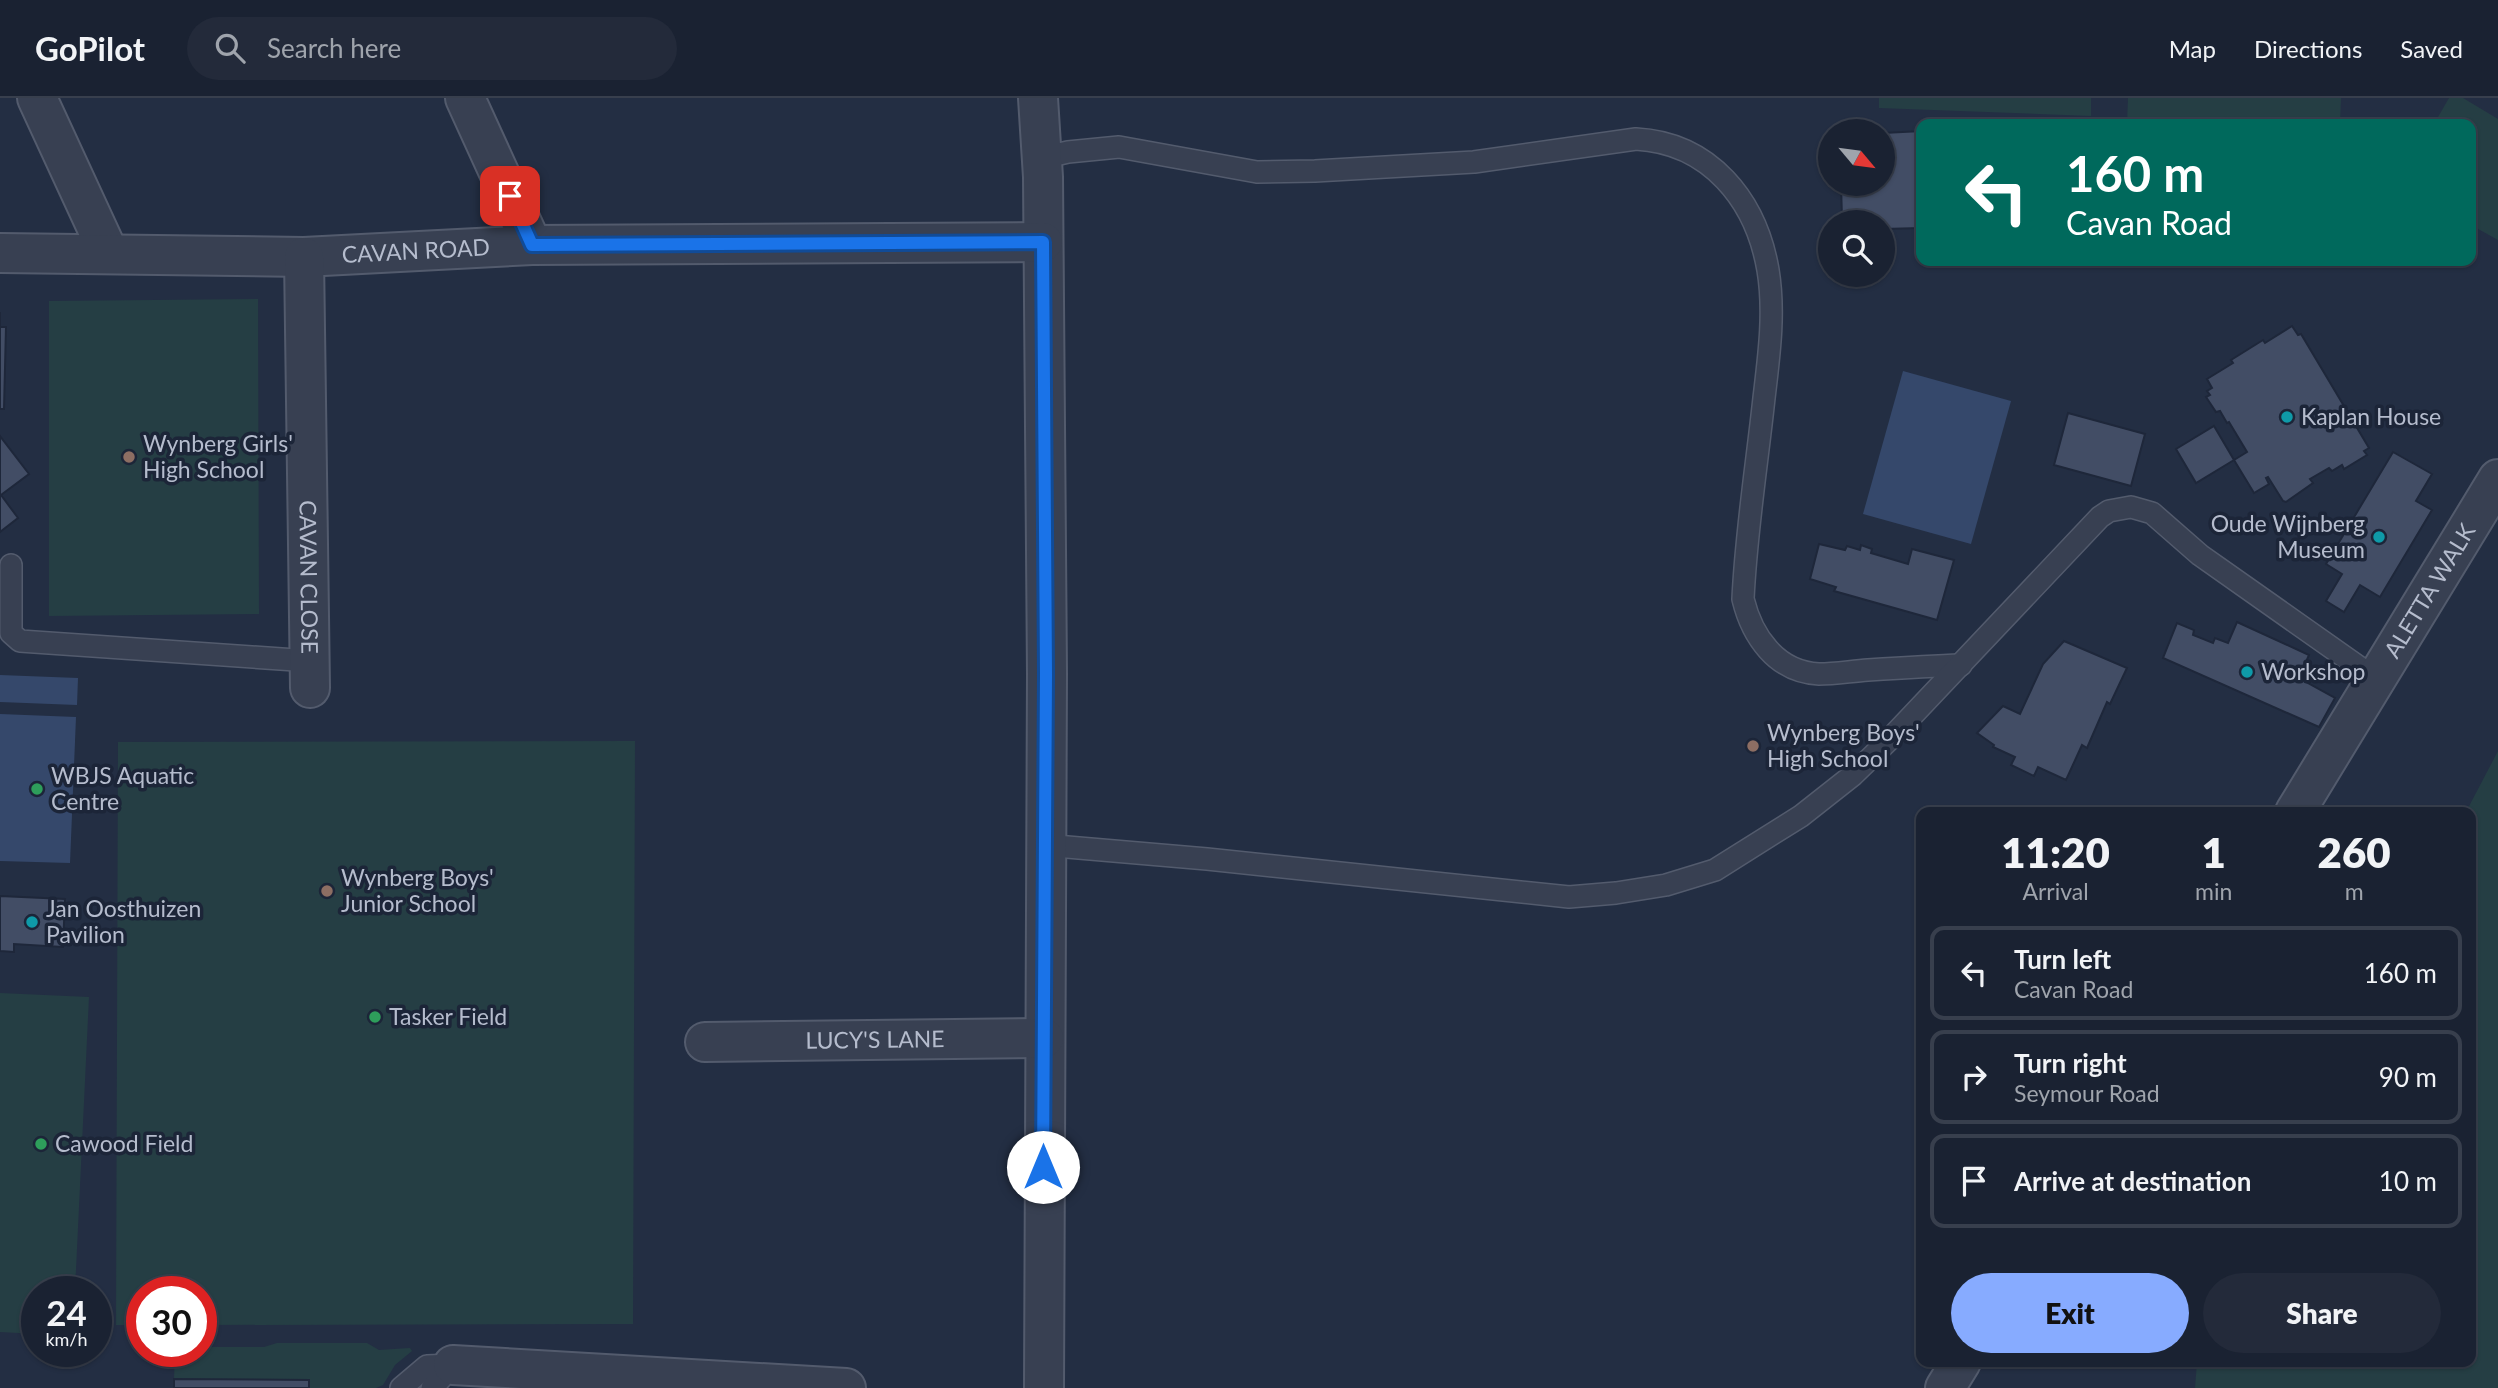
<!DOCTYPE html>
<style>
body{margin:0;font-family:Lato,sans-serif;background:#232a3a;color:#f1f3f6;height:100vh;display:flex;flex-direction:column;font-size:26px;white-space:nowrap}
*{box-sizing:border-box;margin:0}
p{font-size:23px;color:#9fa4ac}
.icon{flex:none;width:38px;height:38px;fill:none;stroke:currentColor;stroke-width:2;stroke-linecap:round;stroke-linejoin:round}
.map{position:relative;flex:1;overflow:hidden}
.panel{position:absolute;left:1916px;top:709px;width:560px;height:560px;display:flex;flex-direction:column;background:#1a2232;border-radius:14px;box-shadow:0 2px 5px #0004,0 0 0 2px #383f4d}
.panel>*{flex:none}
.top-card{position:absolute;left:1916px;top:21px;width:560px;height:147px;border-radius:14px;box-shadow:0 2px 5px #0004,0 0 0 2px #383f4d;background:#00695c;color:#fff;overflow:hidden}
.needle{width:46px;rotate:119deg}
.fabs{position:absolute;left:1818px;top:21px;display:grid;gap:14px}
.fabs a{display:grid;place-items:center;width:77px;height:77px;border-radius:50%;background:#1a2232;box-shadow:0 2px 5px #0004,0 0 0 2px #383f4d;font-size:35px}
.speed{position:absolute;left:21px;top:1178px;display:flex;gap:14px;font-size:35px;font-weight:700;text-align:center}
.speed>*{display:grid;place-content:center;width:91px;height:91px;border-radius:50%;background:#1a2232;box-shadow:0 2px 5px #0004,0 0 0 2px #383f4d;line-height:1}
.speed small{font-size:18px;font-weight:400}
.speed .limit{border:10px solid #d22;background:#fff;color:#111}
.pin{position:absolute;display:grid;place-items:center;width:60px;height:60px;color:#fff;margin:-30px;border-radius:14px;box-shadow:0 4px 10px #0006}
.me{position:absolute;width:77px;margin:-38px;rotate:0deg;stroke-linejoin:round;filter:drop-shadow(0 0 5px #0008)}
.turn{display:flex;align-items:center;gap:24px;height:147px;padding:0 35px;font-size:32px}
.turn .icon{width:91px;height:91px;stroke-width:2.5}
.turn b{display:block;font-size:49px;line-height:60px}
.eta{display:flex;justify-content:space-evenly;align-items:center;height:119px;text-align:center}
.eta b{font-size:42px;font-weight:800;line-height:49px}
.cta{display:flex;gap:14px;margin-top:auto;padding:14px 35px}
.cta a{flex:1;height:80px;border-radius:42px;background:#87abff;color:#111;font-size:28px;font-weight:800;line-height:80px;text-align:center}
.cta a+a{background:#232a3a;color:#f1f3f6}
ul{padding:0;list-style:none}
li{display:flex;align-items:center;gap:21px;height:94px;margin:0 14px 10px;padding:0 21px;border:4px solid #383f4d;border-radius:14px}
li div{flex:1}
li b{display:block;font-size:26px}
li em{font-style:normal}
header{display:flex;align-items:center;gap:42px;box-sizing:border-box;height:98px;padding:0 35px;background:#1a2232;border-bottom:2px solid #383f4d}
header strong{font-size:33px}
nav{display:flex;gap:38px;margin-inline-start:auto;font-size:24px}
.search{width:490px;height:63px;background:#232a3a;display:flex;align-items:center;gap:18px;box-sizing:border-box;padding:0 24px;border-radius:38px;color:#9fa4ac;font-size:26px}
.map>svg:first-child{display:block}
.green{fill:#253e44}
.water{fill:#35486b}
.building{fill:#424d65;stroke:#1e273a;stroke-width:2}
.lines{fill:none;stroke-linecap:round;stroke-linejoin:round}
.lane-casing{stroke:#535b6d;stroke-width:24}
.street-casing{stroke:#535b6d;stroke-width:42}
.lane{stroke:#384052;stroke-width:21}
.street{stroke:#384052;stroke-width:38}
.route-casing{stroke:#114b97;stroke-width:18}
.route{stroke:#1a73e8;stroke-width:12}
.culture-dot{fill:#0f9aa8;stroke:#1c2538;stroke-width:2.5}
.education-dot{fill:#8d6e63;stroke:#1c2538;stroke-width:2.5}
.leisure-dot{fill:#2e9e5b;stroke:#1c2538;stroke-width:2.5}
.labels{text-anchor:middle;stroke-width:7;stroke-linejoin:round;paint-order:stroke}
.street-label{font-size:23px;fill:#b5bccd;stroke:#1c2538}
.poi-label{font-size:23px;fill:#b5bccd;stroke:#1c2538;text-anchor:start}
</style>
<header>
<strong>GoPilot</strong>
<div class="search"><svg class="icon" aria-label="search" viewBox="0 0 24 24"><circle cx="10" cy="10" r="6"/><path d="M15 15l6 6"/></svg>Search here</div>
<nav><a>Map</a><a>Directions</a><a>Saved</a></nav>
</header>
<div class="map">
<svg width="2498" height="1290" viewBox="0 0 2498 1290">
<rect width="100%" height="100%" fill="#232e43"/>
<g class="green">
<polygon points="1879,0 2091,0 2091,18 1879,10"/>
<polygon points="2128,0 2341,0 2340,26 2127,26"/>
<polygon points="2449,0 2463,0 2498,21 2498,142 2471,127 2471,26 2434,26"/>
<polygon points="258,201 259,516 49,518 49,203"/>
<polygon points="635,643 633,1226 201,1227 201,1194 142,1194 142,1227 116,1227 118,644"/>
<polygon points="2498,653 2498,1290 2195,1290 2197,1264 2471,1264 2471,714 2466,714"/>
<polygon points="0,895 89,899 75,1193 37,1194 37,1236 0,1234"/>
<polygon points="277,1245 367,1245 379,1252 410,1250 412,1253 395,1267 383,1287 376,1290 309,1290 309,1282 174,1281 175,1253 201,1253 201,1249 264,1249"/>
</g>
<g class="water">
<polygon points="1903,273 2011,303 1971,446 1863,416"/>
<polygon points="0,577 78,580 77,607 0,604"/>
<polygon points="0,616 76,619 70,765 0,763"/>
</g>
<g class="building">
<polygon points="1922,33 1922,130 1883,131 1883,124 1859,124 1859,120 1842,121 1841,86 1883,86 1883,35"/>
<polygon points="0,214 0,229 6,229 4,311 0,311"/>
<polygon points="2292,228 2298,237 2301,236 2369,350 2364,353 2367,357 2344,371 2342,367 2332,373 2329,370 2310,381 2313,385 2286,404 2283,403 2268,379 2266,380 2269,386 2254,395 2234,362 2247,354 2229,324 2227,325 2220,313 2216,314 2206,299 2210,297 2207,293 2212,290 2207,281 2233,265 2231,262 2263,242 2265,245"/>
<polygon points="2068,315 2145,336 2131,388 2054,367"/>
<polygon points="2214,328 2234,362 2196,385 2176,351"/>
<polygon points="0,338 29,376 1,397 18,420 0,434"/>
<polygon points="2393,354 2432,376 2416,403 2432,412 2380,499 2360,487 2344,514 2326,503 2342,476 2326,466"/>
<polygon points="1819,446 1845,452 1847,448 1860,452 1861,447 1872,451 1871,455 1908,466 1912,451 1954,462 1937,522 1834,493 1836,489 1810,481"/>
<polygon points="2237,524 2309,557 2299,580 2335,600 2319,629 2163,560 2177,525 2194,532 2193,537 2213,545 2215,540 2228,545"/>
<polygon points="2064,543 2127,570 2110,606 2107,604 2087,650 2082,647 2066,682 2038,669 2034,678 2011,667 2015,659 1993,649 1994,647 1977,635 2003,608 2020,616 2043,566"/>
<polygon points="0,798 65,801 63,849 14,846 14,854 0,853"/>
<polygon points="174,1281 309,1282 309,1290 174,1290"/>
</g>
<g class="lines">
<defs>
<g id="lane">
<path d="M1042 60 1068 54 1119 49 1257 74 1315 73 1474 64 1636 41C1710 45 1756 102 1768 172 1775 214 1769 258 1764 300 1757 366 1746 434 1743 501 1752 538 1776 574 1819 576 1835 576 1852 573 1868 572 1899 570 1930 568 1961 567"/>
<polyline points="11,467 11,535 20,543 310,563"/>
<polyline points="1044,747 1207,761 1569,799 1616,795 1666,787 1715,772 1801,718 1853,677 1889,642 2100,419 2109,413 2131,409 2152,415 2200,457 2376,581"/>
<polyline points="401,1290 427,1268 453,1267"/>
<polyline points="432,1290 453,1267"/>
</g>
<g id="street">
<polyline points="37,0 109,156"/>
<polyline points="465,0 532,147"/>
<polyline points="1038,0 1043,79 1047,576 1044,1290"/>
<path id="s1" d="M0 155 304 159 532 147 1043 144"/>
<path id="s2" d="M304 159 310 590"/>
<path id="s3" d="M2295 714 2498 381"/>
<path id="s4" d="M705 944 1044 940"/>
<polyline points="453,1267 846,1290"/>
<polyline points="1945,1290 1961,1264"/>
</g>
</defs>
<use href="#lane" class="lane-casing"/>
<use href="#street" class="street-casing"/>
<use href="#lane" class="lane"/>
<use href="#street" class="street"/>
</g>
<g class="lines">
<defs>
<polyline id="route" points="510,98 532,147 1043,144 1046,576 1043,1069"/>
</defs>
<use href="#route" class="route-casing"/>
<use href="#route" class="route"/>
</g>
<g class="culture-dot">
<circle cx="2287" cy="319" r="7"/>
<circle cx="2379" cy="439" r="7"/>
<circle cx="2247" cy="574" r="7"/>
<circle cx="32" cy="824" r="7"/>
</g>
<g class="education-dot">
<circle cx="129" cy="359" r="7"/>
<circle cx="1753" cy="648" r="7"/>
<circle cx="327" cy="793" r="7"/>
</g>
<g class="leisure-dot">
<circle cx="37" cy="691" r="7"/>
<circle cx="375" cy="919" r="7"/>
<circle cx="41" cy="1046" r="7"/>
</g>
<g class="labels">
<g class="street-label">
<text dy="8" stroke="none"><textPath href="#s1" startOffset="416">CAVAN ROAD</textPath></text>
<text dy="8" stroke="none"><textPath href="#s2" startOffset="320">CAVAN CLOSE</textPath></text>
<text dy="8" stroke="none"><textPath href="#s3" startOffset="259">ALETTA WALK</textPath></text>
<text dy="8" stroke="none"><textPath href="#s4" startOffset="170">LUCY'S LANE</textPath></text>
</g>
<g class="poi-label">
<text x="2301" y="327">Kaplan House</text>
<text x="143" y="354">Wynberg Girls'<tspan x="143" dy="26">High School</tspan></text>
<text x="2365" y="434" text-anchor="end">Oude Wijnberg<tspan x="2365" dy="26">Museum</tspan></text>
<text x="2261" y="582">Workshop</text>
<text x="1767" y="643">Wynberg Boys'<tspan x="1767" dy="26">High School</tspan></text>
<text x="51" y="686">WBJS Aquatic<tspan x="51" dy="26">Centre</tspan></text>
<text x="341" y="788">Wynberg Boys'<tspan x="341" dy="26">Junior School</tspan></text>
<text x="46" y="819">Jan Oosthuizen<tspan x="46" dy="26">Pavilion</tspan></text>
<text x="389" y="927">Tasker Field</text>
<text x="55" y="1054">Cawood Field</text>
</g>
</g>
</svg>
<div class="fabs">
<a><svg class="needle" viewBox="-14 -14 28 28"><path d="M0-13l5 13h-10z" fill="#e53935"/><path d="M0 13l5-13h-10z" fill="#9fa4ac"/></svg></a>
<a><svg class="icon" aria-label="search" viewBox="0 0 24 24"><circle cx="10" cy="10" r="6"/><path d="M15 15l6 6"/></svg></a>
</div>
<div class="speed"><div>24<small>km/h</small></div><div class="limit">30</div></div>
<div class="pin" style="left:510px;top:98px;background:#d93025"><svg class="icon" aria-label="arrive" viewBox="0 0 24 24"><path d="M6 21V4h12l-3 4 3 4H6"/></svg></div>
<svg class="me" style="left:1043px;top:1069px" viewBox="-20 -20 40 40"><circle r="19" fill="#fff"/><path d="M0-13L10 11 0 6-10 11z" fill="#1a73e8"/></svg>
<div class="top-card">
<div class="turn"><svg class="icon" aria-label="left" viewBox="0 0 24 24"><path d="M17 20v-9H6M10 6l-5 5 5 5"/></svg><div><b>160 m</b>Cavan Road</div></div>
</div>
<section class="panel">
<div class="eta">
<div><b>11:20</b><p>Arrival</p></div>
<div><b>1</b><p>min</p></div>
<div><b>260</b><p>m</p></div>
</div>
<ul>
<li><svg class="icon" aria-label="left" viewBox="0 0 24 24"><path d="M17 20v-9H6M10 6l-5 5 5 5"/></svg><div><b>Turn left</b><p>Cavan Road</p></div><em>160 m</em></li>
<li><svg class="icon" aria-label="right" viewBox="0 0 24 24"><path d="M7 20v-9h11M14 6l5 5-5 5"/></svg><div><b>Turn right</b><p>Seymour Road</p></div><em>90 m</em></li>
<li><svg class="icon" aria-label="arrive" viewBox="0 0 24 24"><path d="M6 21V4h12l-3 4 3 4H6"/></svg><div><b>Arrive at destination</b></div><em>10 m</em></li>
</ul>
<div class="cta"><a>Exit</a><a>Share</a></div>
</section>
</div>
